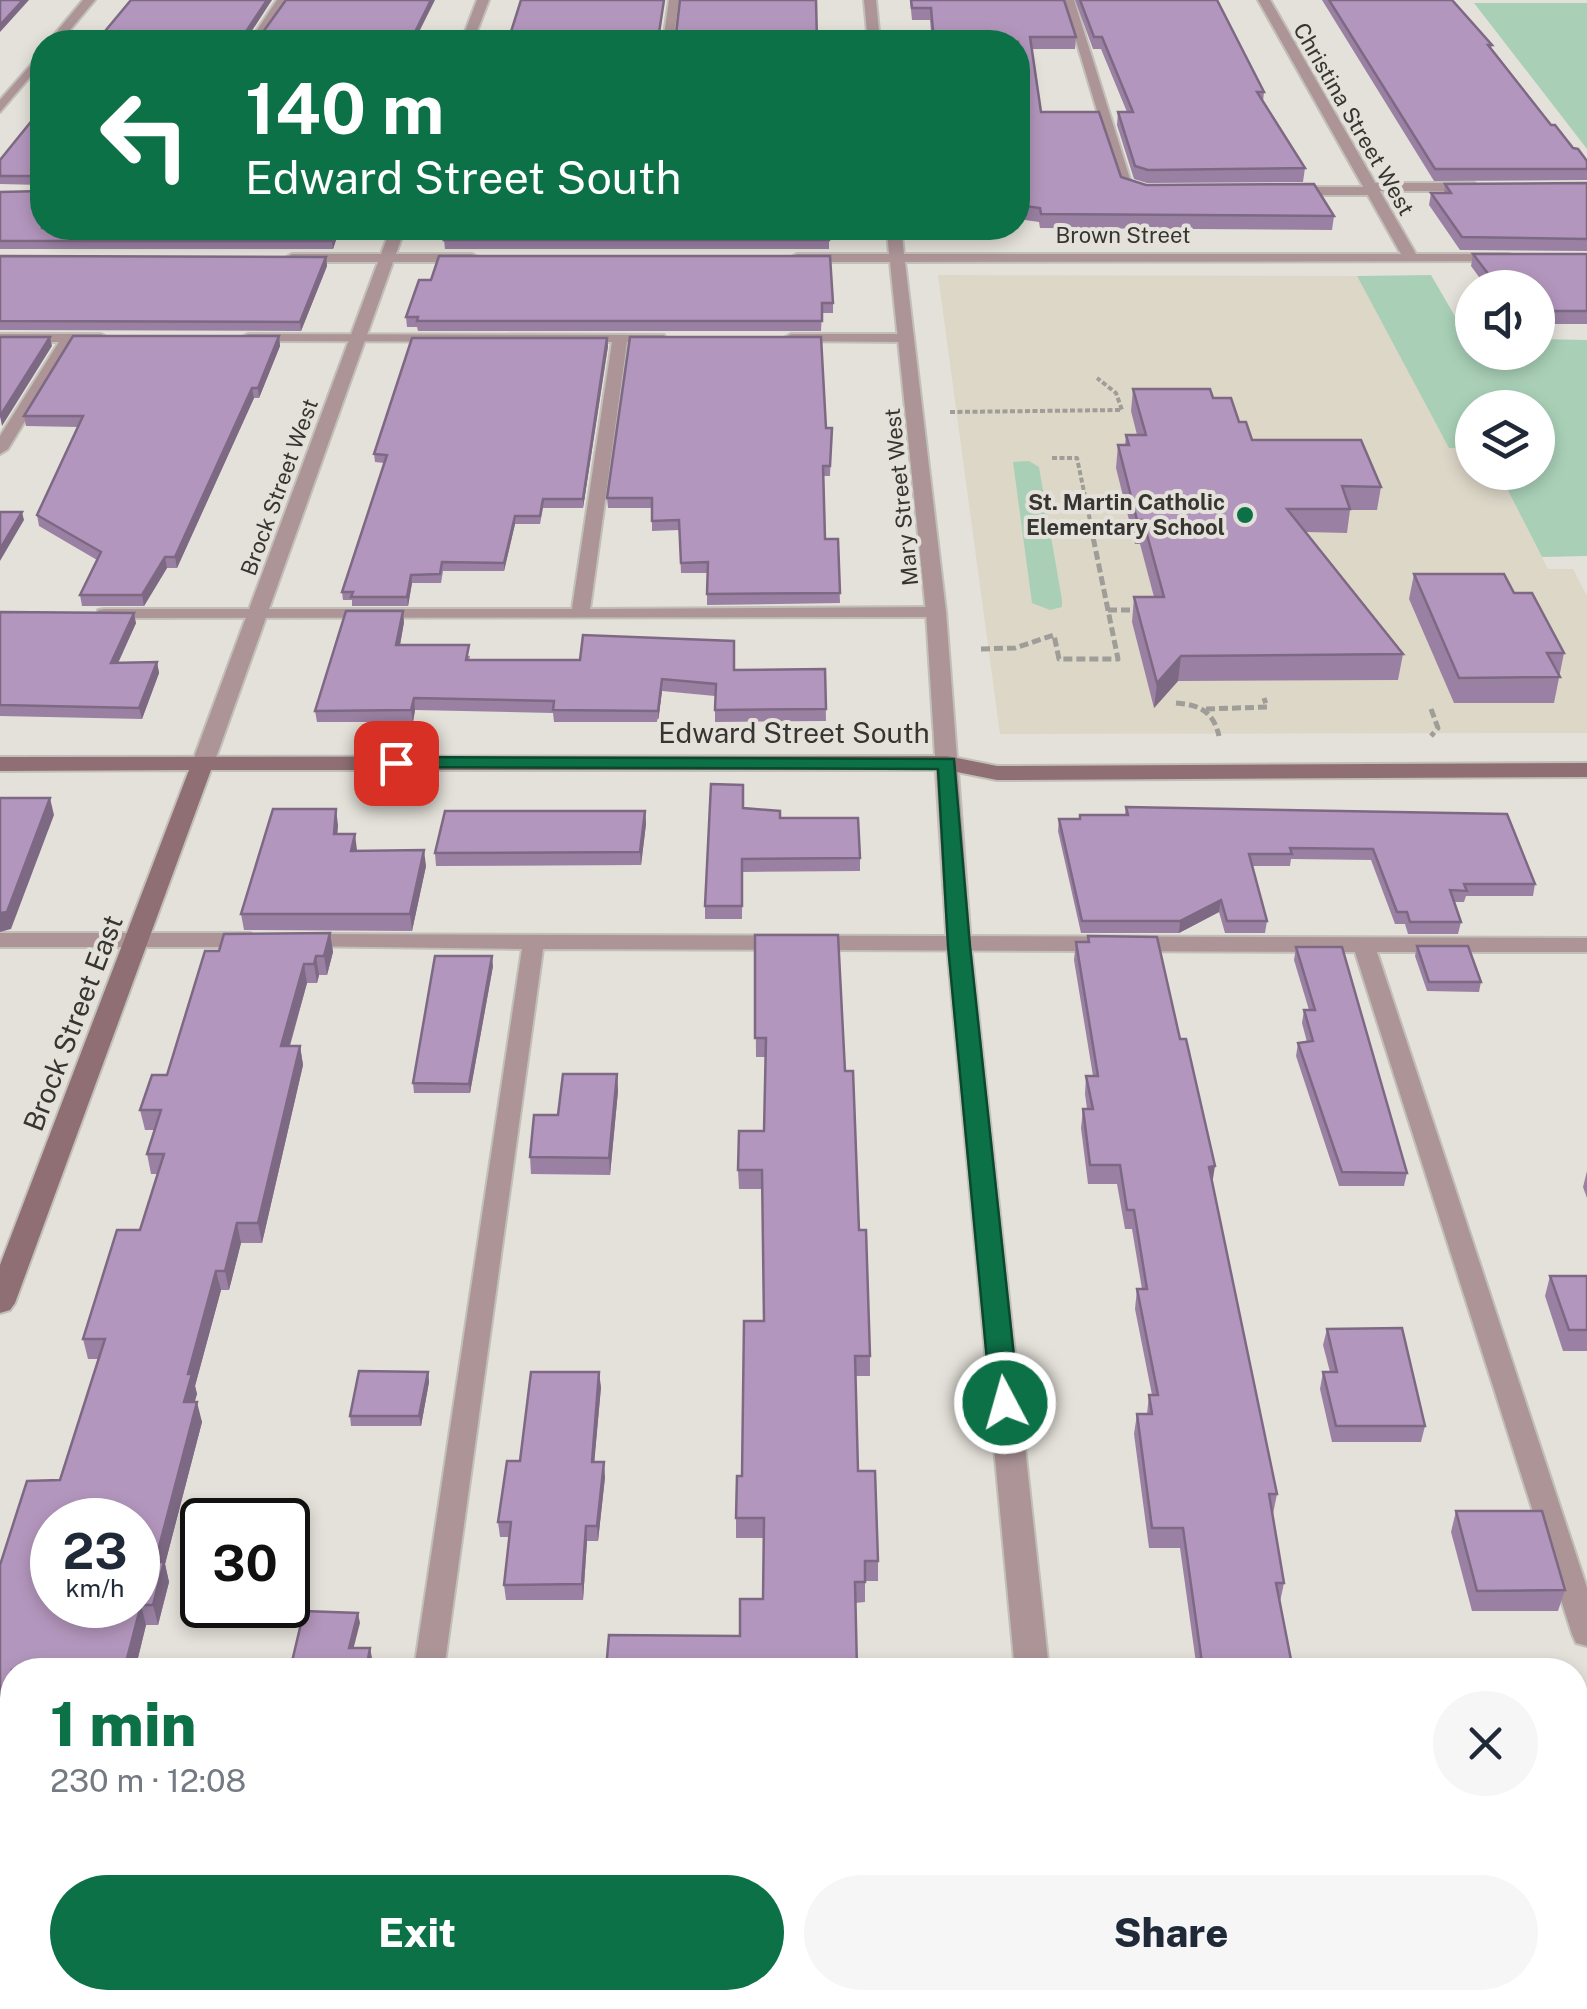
<!DOCTYPE html>
<meta charset="utf-8">
<style>
body{margin:0;font-family:"Public Sans",sans-serif;background:#f6f6f7;color:#1f2937;height:100vh;display:flex;flex-direction:column;font-size:38px;white-space:nowrap}
*{box-sizing:border-box;margin:0}
p{font-size:32px;color:#747a83}
.icon{flex:none;width:55px;height:55px;fill:none;stroke:currentColor;stroke-width:2;stroke-linecap:round;stroke-linejoin:round}
.map{position:relative;flex:1;overflow:hidden}
.panel{position:absolute;left:0px;top:1658px;width:1588px;height:352px;display:flex;flex-direction:column;background:#fff;border-radius:40px 40px 0 0;box-shadow:0 5px 15px #0003}
.panel>*{flex:none}
.banner{position:absolute;left:30px;top:30px;width:1000px;height:210px;border-radius:40px;box-shadow:0 5px 15px #0003;background:#0d7148;color:#fff;overflow:hidden}
.controls{position:absolute;left:1455px;top:270px;display:grid;gap:20px}
.controls a{display:grid;place-items:center;width:100px;height:100px;border-radius:50%;background:#fff;box-shadow:0 5px 15px #0003;font-size:50px}
.speed{position:absolute;left:30px;top:1498px;display:flex;gap:20px;font-size:50px;font-weight:700;text-align:center}
.speed>*{display:grid;place-content:center;width:130px;height:130px;border-radius:50%;background:#fff;box-shadow:0 5px 15px #0003;line-height:1}
.speed small{font-size:25px;font-weight:400}
.speed .limit{border:5px solid #111;border-radius:15px;background:#fff;color:#111}
.pin{position:absolute;display:grid;place-items:center;width:85px;height:85px;color:#fff;margin:-42px;border-radius:20px;box-shadow:0 5px 15px #0006}
.me{position:absolute;width:110px;margin:-55px;rotate:354deg;stroke-linejoin:round;filter:drop-shadow(0 0 8px #0008)}
.turn{display:flex;align-items:center;gap:35px;height:210px;padding:0 50px;font-size:45px}
.turn .icon{width:130px;height:130px;stroke-width:2.5}
.turn b{display:block;font-size:70px;line-height:85px}
.round{display:grid;place-items:center;flex:none;width:105px;height:105px;border-radius:52px;background:#f6f6f7}
.head{display:flex;align-items:center;justify-content:space-between;height:170px;padding:0 50px}
h1{font-size:60px;font-weight:800;line-height:75px;color:#0d7148}
.action{display:flex;gap:20px;margin-top:auto;padding:20px 50px}
.action a{flex:1;height:115px;border-radius:60px;background:#0d7148;color:#fff;font-size:40px;font-weight:800;line-height:115px;text-align:center}
.action a+a{background:#f6f6f7;color:#1f2937}
.map>svg:first-child{display:block}
.built{fill:#ddd7c8}
.green{fill:#a9d0b7}
.lines{fill:none;stroke-linecap:round;stroke-linejoin:round}
.lane-casing{stroke:#c1bfb8;stroke-width:4}
.street-casing{stroke:#c1bfb8;stroke-width:4}
.secondary-casing{stroke:#c1bfb8;stroke-width:4}
.path-far1{stroke:#9f9d98;stroke-width:4;stroke-dasharray:5 2.5;stroke-linecap:butt}
.path{stroke:#9f9d98;stroke-width:5;stroke-dasharray:9 4;stroke-linecap:butt}
.lane{fill:#ac9497;fill-rule:evenodd}
.street{fill:#ac9497;fill-rule:evenodd}
.secondary{fill:#906f74;fill-rule:evenodd}
.wall{fill:#9a81a3}
.shaded-wall{fill:#7d6984}
.building{fill:#b396bd;stroke:#7d6984;stroke-width:2.5;fill-rule:evenodd}
.route{fill:#0d7148;stroke:#08492f;stroke-width:2.5}
.poi-dot{fill:#0d7148;stroke:#e4e1da;stroke-width:4}
.labels{text-anchor:middle;stroke-width:8;stroke-linejoin:round;paint-order:stroke}
.far-street-label{font-size:22px;fill:#363532;stroke:#e4e1da}
.far-poi-label{font-size:22px;font-weight:bold;fill:#363532;stroke:#e4e1da;text-anchor:end}
.street-label{font-size:28px;fill:#363532;stroke:#e4e1da}
</style>
<div class="map">
<svg width="1587" height="2009" viewBox="0 0 1587 2009">
<rect width="100%" height="100%" fill="#e4e1da"/>
<polygon class="built" points="938,275 1357,276 1449,447 1472,448 1472,472 1499,473 1548,569 1573,569 1587,596 1587,733 1000,734"/>
<g class="green">
<polygon points="1474,3 1587,3 1587,149"/>
<polygon points="1431,275 1467,337 1472,337 1472,352 1538,352 1538,339 1587,340 1587,556 1542,557 1499,473 1538,472 1538,408 1472,408 1472,448 1449,448 1357,276"/>
<polygon points="1029,461 1039,467 1062,600 1062,607 1050,610 1032,603 1013,462"/>
</g>
<g class="lines">
<defs>
<g id="lane">
<polygon points="277,0 287,0 259,42 249,42"/>
<polygon points="669,0 679,0 673,42 663,42"/>
<polygon points="1064,0 1074,0 1131,182 1151,188 1151,194 1119,184"/>
<polygon points="1369,183 1474,183 1480,187 1474,191 1378,191 1372,195 1289,195 1283,191 1289,187 1363,187"/>
<polygon points="0,334 101,334 108,338 101,342 73,342 8,449 0,454 0,436 59,342 0,342"/>
<polygon points="248,334 664,335 666,338 659,342 627,342 590,609 936,607 945,612 936,617 98,618 98,610 104,609 572,609 612,342 243,341 241,338"/>
<polygon points="791,334 907,334 914,338 907,342 786,341 784,338"/>
<polygon points="0,933 250,933 261,940 250,947 0,947"/>
<polygon points="302,934 1587,938 1587,952 1377,952 1587,1588 1587,1646 1576,1643 1572,1634 1355,952 543,949 444,1670 414,1670 522,949 294,946 291,941"/>
<polygon points="366,1998 400,1998 398,2009 364,2009"/>
</g>
<g id="street">
<polygon points="83,0 95,0 60,42 48,42"/>
<polygon points="477,0 489,0 473,42 461,42"/>
<polygon points="864,0 876,0 880,42 868,42"/>
<polygon points="1258,0 1270,0 1416,254 1507,254 1512,255 1512,261 905,262 946,612 971,946 1049,1670 1015,1670 947,946 926,612 890,262 797,262 790,258 797,254 889,254 887,228 901,228 904,254 1401,254"/>
<polygon points="42,52 42,63 0,112 0,100"/>
<polygon points="391,228 405,228 396,254 472,254 479,258 472,262 393,262 214,763 211,768 195,768 192,763 378,262 292,262 285,258 292,254 381,254"/>
<polygon points="1046,1998 1084,1998 1085,2009 1047,2009"/>
</g>
<polygon id="secondary" points="947,756 997,766 1587,763 1587,777 997,780 947,770 211,770 15,1303 10,1310 0,1313 0,1265 189,770 0,771 0,757"/>
</defs>
<use href="#lane" class="lane-casing"/>
<use href="#street" class="street-casing"/>
<use href="#secondary" class="secondary-casing"/>
<g class="path-far1">
<polyline points="950,412 1122,410 1116,393 1097,378"/>
<polyline points="1052,458 1077,458 1092,530"/>
</g>
<g class="path">
<polyline points="1108,610 1142,610"/>
<polyline points="981,649 1015,648 1054,635 1059,659 1118,659 1091,527"/>
<path d="M1176 703C1200 705 1213 711 1219 736"/>
<polyline points="1206,709 1267,707 1264,698"/>
<polyline points="1431,709 1438,728 1431,736"/>
</g>
<use href="#lane" class="lane"/>
<use href="#street" class="street"/>
<use href="#secondary" class="secondary"/>
</g>
<g class="wall">
<polygon points="910,0 1064,0 1076,37 1075,49 1032,49 1041,112 1121,177 1146,185 1334,216 1332,230 1040,228 1039,222 1018,219 1018,42 932,42 930,20 912,20"/>
<polygon points="1075,0 1217,0 1264,92 1263,102 1305,168 1303,182 1147,183 1134,179 1117,125 1118,112 1127,112 1101,49 1093,49"/>
<polygon points="1322,0 1452,0 1492,45 1491,48 1551,125 1573,148 1587,161 1587,180 1434,181"/>
<polygon points="42,108 42,185 0,184 0,160"/>
<polygon points="1587,183 1587,251 1460,250 1429,205 1431,193 1444,193 1445,184"/>
<polygon points="0,192 340,228 333,249 0,249"/>
<polygon points="829,228 829,249 445,249 444,240"/>
<polygon points="1473,254 1587,254 1587,324 1538,324 1538,288 1487,288 1471,266"/>
<polygon points="0,256 326,257 327,266 301,331 0,330"/>
<polygon points="833,303 833,313 822,313 821,331 418,331 417,327 407,327 406,317"/>
<polygon points="279,336 280,346 259,398 254,398 177,568 167,568 144,606 82,606 80,595 97,560 39,526 37,515 78,427 26,426 24,416"/>
<polygon points="607,338 608,346 583,508 543,508 540,524 515,524 504,571 443,571 441,583 412,583 408,606 352,606 352,600 343,600 342,592 384,463 375,462 374,454"/>
<polygon points="1133,389 1213,398 1239,422 1252,440 1381,487 1377,510 1350,510 1347,533 1306,532 1403,654 1398,680 1178,681 1154,708 1132,622 1134,597 1154,597 1140,544 1135,544 1116,468 1118,445 1125,445 1126,435 1137,435 1131,411"/>
<polygon points="826,428 832,428 830,476 824,476 825,539 838,539 840,603 707,605 707,573 681,573 679,530 652,531 652,508 608,508 607,498"/>
<polygon points="1414,574 1514,593 1564,653 1554,703 1454,703 1409,599"/>
<polygon points="0,612 136,623 118,663 157,662 159,673 142,719 0,716"/>
<polygon points="404,622 400,645 470,656 469,660 734,670 825,669 826,721 715,722 715,696 662,691 658,722 554,722 553,713 415,710 413,722 317,722 315,711"/>
<polygon points="1126,807 1507,814 1535,884 1533,896 1466,896 1464,902 1454,902 1461,922 1458,934 1408,934 1405,924 1395,924 1371,860 1291,859 1290,866 1252,866 1267,921 1265,933 1225,933 1219,912 1179,933 1081,933 1058,831 1059,819 1080,819 1125,815"/>
<polygon points="743,808 780,818 860,858 860,871 742,872 742,919 705,919 705,906"/>
<polygon points="645,811 646,824 641,865 436,866 435,853"/>
<polygon points="338,825 337,834 357,851 426,866 412,931 244,930 241,914"/>
<polygon points="330,933 333,952 327,975 319,975 317,983 307,983 290,1046 300,1046 303,1065 262,1243 241,1243 229,1290 221,1290 195,1386 197,1394 194,1402 202,1422 165,1564 169,1582 158,1625 146,1625 135,1670 12,1670 12,1998 22,2009 0,2009 0,1565 60,1480 98,1359 88,1359 83,1339 140,1230 158,1174 151,1174 147,1154 154,1130 145,1130 140,1110 167,1075 219,951"/>
<polygon points="755,935 845,1071 870,1356 870,1376 855,1376 858,1471 878,1561 878,1581 865,1581 865,1602 855,1603 740,1636 763,1599 764,1538 736,1538 736,1518 764,1321 762,1189 739,1189 738,1170 764,1131 766,1057 756,1057"/>
<polygon points="1088,936 1212,1183 1277,1494 1273,1514 1284,1583 1280,1602 1293,1670 1197,1670 1180,1548 1149,1548 1134,1434 1137,1414 1147,1414 1149,1395 1152,1395 1135,1309 1137,1289 1142,1289 1132,1229 1125,1229 1117,1184 1088,1184 1081,1128 1083,1109 1087,1109 1085,1094 1086,1076 1093,1076 1074,960 1076,942 1087,942"/>
<polygon points="1417,946 1481,982 1479,992 1427,991 1415,956"/>
<polygon points="1296,947 1407,1173 1404,1186 1339,1186 1296,1056 1298,1043 1307,1042 1302,1023 1304,1010 1309,1010 1294,960"/>
<polygon points="493,966 470,1093 414,1093 413,1083"/>
<polygon points="617,1074 618,1091 610,1175 531,1174 530,1157 558,1115"/>
<polygon points="1587,1171 1587,1198 1583,1187"/>
<polygon points="1550,1276 1587,1276 1587,1351 1563,1351 1545,1296"/>
<polygon points="1327,1329 1425,1426 1421,1442 1332,1442 1320,1389 1323,1372 1330,1372 1323,1345"/>
<polygon points="428,1372 429,1382 421,1426 351,1426 350,1416"/>
<polygon points="601,1387 594,1462 605,1477 598,1541 587,1541 583,1600 506,1600 504,1585 509,1537 500,1537 498,1522 520,1461"/>
<polygon points="1456,1511 1565,1590 1558,1611 1472,1611 1451,1532"/>
<polygon points="1211,1998 1368,1998 1365,2008 1213,2009"/>
</g>
<g class="shaded-wall">
<polygon points="23,0 29,0 0,32 0,25"/>
<polygon points="267,0 272,0 246,40 245,33"/>
<polygon points="431,0 435,0 414,42 410,42"/>
<polygon points="336,228 340,228 333,249 332,241"/>
<polygon points="326,257 327,266 301,331 300,322"/>
<polygon points="279,336 280,346 259,398 258,388"/>
<polygon points="50,337 52,346 2,426 0,416"/>
<polygon points="607,338 608,346 583,508 583,499"/>
<polygon points="252,388 254,398 177,568 175,557"/>
<polygon points="22,512 24,520 0,561 0,549"/>
<polygon points="515,516 515,524 504,571 504,563"/>
<polygon points="165,557 167,568 144,606 142,595"/>
<polygon points="411,575 412,583 408,606 407,597"/>
<polygon points="403,611 404,622 398,656 396,645"/>
<polygon points="134,613 136,623 113,674 111,663"/>
<polygon points="1181,656 1178,681 1154,708 1157,683"/>
<polygon points="157,662 159,673 142,719 139,708"/>
<polygon points="662,679 662,691 658,722 658,711"/>
<polygon points="414,698 415,710 413,722 411,710"/>
<polygon points="50,798 54,815 11,929 0,932 0,913"/>
<polygon points="336,809 338,825 336,850 334,834"/>
<polygon points="645,811 646,824 641,865 640,852"/>
<polygon points="355,834 357,850 353,867 351,851"/>
<polygon points="424,850 426,866 412,931 410,914"/>
<polygon points="1221,900 1219,912 1179,933 1180,921"/>
<polygon points="330,933 333,952 327,975 324,956"/>
<polygon points="316,956 319,975 317,983 314,964"/>
<polygon points="492,956 493,966 470,1093 469,1084"/>
<polygon points="304,964 307,983 284,1065 281,1046"/>
<polygon points="300,1046 303,1065 262,1243 258,1223"/>
<polygon points="617,1074 618,1091 610,1175 609,1158"/>
<polygon points="1215,1166 1212,1185 1209,1167"/>
<polygon points="237,1223 241,1243 229,1290 225,1271"/>
<polygon points="216,1271 221,1290 195,1386 197,1394 189,1422 184,1402 188,1374"/>
<polygon points="428,1372 429,1382 421,1426 419,1416"/>
<polygon points="599,1372 601,1387 593,1477 592,1462"/>
<polygon points="197,1402 202,1422 165,1564 169,1582 158,1625 153,1605 155,1562"/>
<polygon points="604,1462 605,1477 598,1541 597,1526"/>
<polygon points="586,1526 587,1541 583,1600 582,1584"/>
<polygon points="141,1605 146,1625 135,1670 124,1670"/>
<polygon points="358,1613 360,1623 351,1658 349,1648"/>
<polygon points="370,1648 372,1658 370,1670 366,1670"/>
<polygon points="12,1997 25,1998 22,2009 15,2009 12,2000"/>
</g>
<g class="building">
<polygon points="0,0 23,0 0,25"/>
<polygon points="131,0 267,0 245,33 246,38 258,39 286,0 431,0 410,42 96,42"/>
<polygon points="521,0 664,0 659,33 663,38 676,34 680,0 816,0 817,42 502,42 504,38 509,38"/>
<polygon points="911,0 1064,0 1076,37 1030,37 1041,112 1099,112 1121,177 1146,185 1314,184 1334,216 1041,214 1040,208 1018,205 1018,42 934,42 931,8 912,8"/>
<polygon points="1080,0 1217,0 1264,92 1257,92 1305,168 1148,170 1135,166 1118,112 1133,112 1102,37 1094,37"/>
<polygon points="1329,0 1452,0 1492,45 1488,45 1551,125 1555,125 1573,148 1578,149 1587,161 1587,169 1435,169"/>
<polygon points="42,108 42,178 40,176 0,176 0,160"/>
<polygon points="1587,183 1587,239 1462,237 1431,193 1451,193 1445,184"/>
<polygon points="42,191 42,228 336,228 332,241 0,241 0,192"/>
<polygon points="448,228 829,228 829,240 444,240"/>
<polygon points="1473,254 1587,254 1587,311 1538,311 1538,288 1499,288"/>
<polygon points="0,256 326,257 300,322 0,321"/>
<polygon points="439,256 830,256 833,303 822,303 822,321 417,321 418,317 406,317 419,280 431,280"/>
<polygon points="73,336 279,336 258,388 252,388 175,557 165,557 142,595 80,595 101,552 37,515 83,416 24,416"/>
<polygon points="0,337 50,337 0,416"/>
<polygon points="630,337 821,337 826,428 832,428 830,466 823,466 825,539 838,539 840,593 707,594 708,562 681,563 679,520 652,521 652,498 607,498"/>
<polygon points="412,338 607,338 583,499 543,499 540,516 515,516 504,563 442,562 440,574 411,575 407,597 351,597 353,592 342,592 387,455 374,454"/>
<polygon points="1133,389 1210,389 1213,398 1231,398 1239,422 1246,422 1252,440 1361,440 1381,487 1342,486 1350,509 1287,509 1403,654 1181,656 1157,683 1134,597 1164,597 1143,520 1137,520 1118,445 1129,445 1126,435 1146,435"/>
<polygon points="0,512 22,512 0,549"/>
<polygon points="1414,574 1504,574 1514,593 1532,593 1564,653 1547,653 1560,677 1459,678"/>
<polygon points="346,611 403,611 396,645 469,645 466,660 580,660 583,635 734,641 734,670 825,669 826,709 715,710 716,684 662,679 658,711 553,710 554,701 414,698 411,710 315,711"/>
<polygon points="0,612 134,613 111,663 157,662 139,708 0,705"/>
<polygon points="711,784 743,785 743,808 780,811 780,818 858,818 860,858 742,859 742,906 705,906"/>
<polygon points="0,798 50,798 7,912 0,913"/>
<polygon points="1126,807 1507,814 1535,884 1464,884 1467,891 1450,890 1461,922 1410,922 1407,912 1397,912 1373,849 1290,848 1292,854 1249,854 1267,921 1227,921 1221,900 1180,921 1082,921 1059,819 1080,819 1080,815 1128,815"/>
<polygon points="273,809 336,809 334,834 355,834 351,851 424,850 410,914 241,914"/>
<polygon points="445,811 645,811 640,852 435,853"/>
<path d="M330 933 324 956H316L314 964H304L281 1046H300L258 1223H237L225 1271H216L188 1374H192L184 1402H197L155 1562H164L153 1605H141L124 1670H12V2000H0V1565L27 1481 60 1480 105 1339H83L117 1230H140L164 1154H147L161 1110H140L152 1075H167L205 951H219L224 934ZM52 1520H138V1605H52Z"/>
<polygon points="755,935 838,935 845,1071 853,1071 859,1230 866,1230 870,1356 855,1356 858,1471 875,1471 878,1561 865,1561 865,1582 855,1582 857,1670 606,1670 609,1635 740,1636 740,1599 763,1599 764,1518 736,1518 737,1476 742,1476 744,1321 764,1321 762,1170 738,1170 739,1131 764,1131 766,1038 755,1038"/>
<polygon points="1088,936 1157,937 1180,1039 1186,1039 1215,1166 1209,1167 1277,1494 1269,1494 1284,1583 1276,1583 1293,1670 1203,1670 1183,1528 1152,1528 1137,1414 1152,1414 1149,1395 1158,1395 1137,1289 1147,1289 1134,1210 1127,1210 1120,1165 1090,1165 1083,1109 1093,1109 1086,1076 1098,1076 1076,942 1089,942"/>
<polygon points="1417,946 1468,946 1481,982 1429,982"/>
<polygon points="1296,947 1342,947 1407,1173 1342,1172 1298,1043 1313,1041 1304,1010 1315,1010"/>
<polygon points="435,956 492,956 469,1084 413,1083"/>
<polygon points="563,1074 617,1074 609,1158 530,1157 534,1115 558,1115"/>
<polygon points="1550,1276 1587,1276 1587,1330 1569,1330"/>
<polygon points="1402,1328 1425,1426 1336,1426 1323,1372 1337,1372 1327,1329"/>
<polygon points="359,1371 428,1372 419,1416 350,1416"/>
<polygon points="531,1372 599,1372 592,1462 604,1462 597,1526 586,1526 582,1584 504,1585 511,1522 498,1522 507,1461 520,1461"/>
<polygon points="1456,1511 1542,1511 1565,1590 1477,1591"/>
<polygon points="304,1611 358,1613 349,1648 370,1648 366,1670 290,1670"/>
<rect x="756" y="1998" width="94" height="11"/>
<polygon points="1223,1998 1339,1998 1342,2009 1224,2009"/>
</g>
<polygon class="route" points="396,757 954,759 970,946 1019,1403 1015,1410 1005,1413 995,1410 991,1403 948,946 938,769 389,767 389,759"/>
<circle class="poi-dot" cx="1245" cy="515" r="10"/>
<g class="labels">
<g class="far-street-label">
<text transform="translate(1354 119) rotate(60)" y="8">Christina Street West</text>
<text x="1123" y="243">Brown Street</text>
<text transform="translate(279 487) rotate(-70)" y="8">Brock Street West</text>
<text transform="translate(901 497) rotate(-96)" y="8">Mary Street West</text>
</g>
<g class="far-poi-label">
<text x="1225" y="510">St. Martin Catholic<tspan x="1225" dy="25">Elementary School</tspan></text>
</g>
<g class="street-label">
<text x="794" y="743">Edward Street South</text>
<text transform="translate(73 1023) rotate(-69)" y="10">Brock Street East</text>
</g>
</g>
</svg>
<div class="controls">
<a><svg class="icon" aria-label="sound" viewBox="0 0 24 24"><path d="M4 9h4l5-4v14l-5-4H4zM17 9q2 3 0 6"/></svg></a>
<a><svg class="icon" aria-label="layers" viewBox="0 0 24 24"><path d="M12 4l9 5-9 5-9-5zM3 14l9 5 9-5"/></svg></a>
</div>
<div class="speed"><div>23<small>km/h</small></div><div class="limit">30</div></div>
<div class="pin" style="left:396px;top:763px;background:#d93025"><svg class="icon" aria-label="arrive" viewBox="0 0 24 24"><path d="M6 21V4h12l-3 4 3 4H6"/></svg></div>
<svg class="me" style="left:1005px;top:1403px" viewBox="-20 -20 40 40"><circle r="17" fill="#0d7148" stroke="#fff" stroke-width="3"/><path d="M0-11L8 9 0 5-8 9z" fill="#fff"/></svg>
<div class="banner">
<div class="turn"><svg class="icon" aria-label="left" viewBox="0 0 24 24"><path d="M17 20v-9H6M10 6l-5 5 5 5"/></svg><div><b>140 m</b>Edward Street South</div></div>
</div>
<section class="panel">
<div class="head"><div><h1>1 min</h1><p>230 m · 12:08</p></div><a class="round"><svg class="icon" aria-label="close" viewBox="0 0 24 24"><path d="M6 6l12 12M18 6L6 18"/></svg></a></div>
<div class="action"><a>Exit</a><a>Share</a></div>
</section>
</div>
